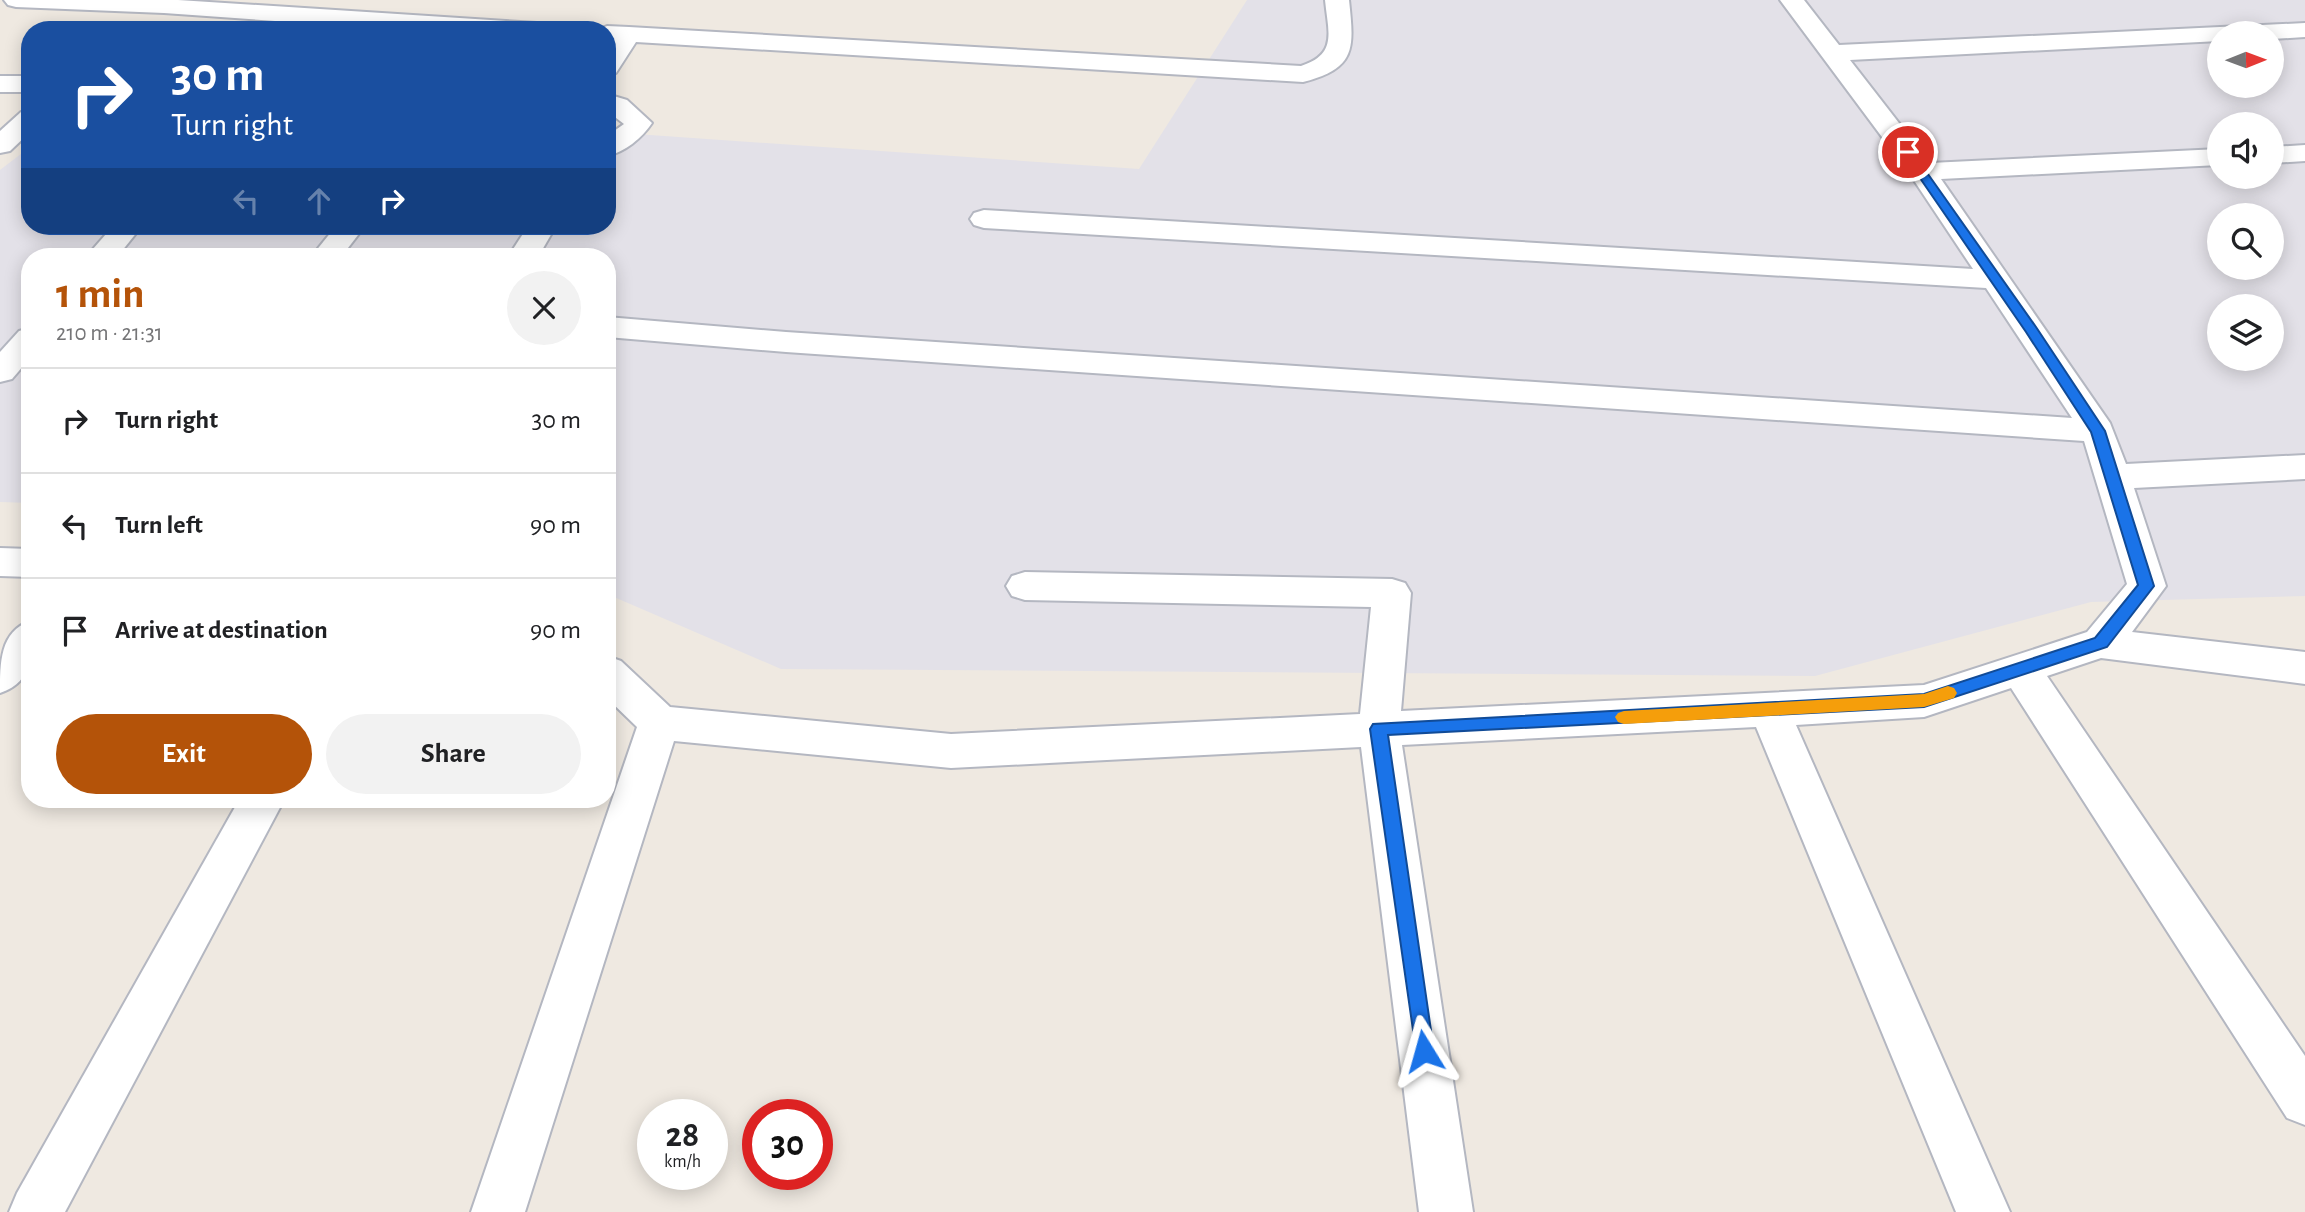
<!DOCTYPE html>
<meta charset="utf-8">
<style>
body{margin:0;font-family:"Alegreya Sans",sans-serif;background:#f2f2f2;color:#202124;height:100vh;display:flex;flex-direction:column;font-size:26px;white-space:nowrap}
*{box-sizing:border-box;margin:0}
p{font-size:23px;color:#757577}
.icon{flex:none;width:38px;height:38px;fill:none;stroke:currentColor;stroke-width:2;stroke-linecap:round;stroke-linejoin:round}
.map{position:relative;flex:1;overflow:hidden}
.drawer{position:absolute;left:21px;top:248px;width:595px;height:560px;display:flex;flex-direction:column;background:#fff;border-radius:28px;box-shadow:0 4px 18px #0003}
.drawer>*{flex:none}
.hud{position:absolute;left:21px;top:21px;width:595px;height:214px;border-radius:28px;box-shadow:0 4px 18px #0003;background:#1a4fa0;color:#fff;overflow:hidden}
.needle{width:46px;rotate:89deg}
.controls{position:absolute;left:2207px;top:21px;display:grid;gap:14px}
.controls a{display:grid;place-items:center;width:77px;height:77px;border-radius:50%;background:#fff;box-shadow:0 4px 18px #0003;font-size:35px}
.speed{position:absolute;left:637px;top:1099px;display:flex;gap:14px;font-size:35px;font-weight:700;text-align:center}
.speed>*{display:grid;place-content:center;width:91px;height:91px;border-radius:50%;background:#fff;box-shadow:0 4px 18px #0003;line-height:1}
.speed small{font-size:18px;font-weight:400}
.speed .limit{border:10px solid #d22;background:#fff;color:#111}
.pin{position:absolute;display:grid;place-items:center;width:60px;height:60px;color:#fff;margin:-30px;border:4px solid #fff;border-radius:50%;box-shadow:0 2px 7px #0007}
.me{position:absolute;width:77px;margin:-38px;rotate:352deg;stroke-linejoin:round;filter:drop-shadow(0 0 5px #0008)}
.turn{display:flex;align-items:center;gap:24px;height:147px;padding:0 35px;font-size:32px}
.turn .icon{width:91px;height:91px;stroke-width:2.5}
.turn b{display:block;font-size:49px;line-height:60px}
.lanes{display:flex;align-items:center;height:66px;padding:0 35px;background:#0003;justify-content:center;gap:35px;direction:ltr}
.lanes .off{opacity:.35}
.round{display:grid;place-items:center;flex:none;width:74px;height:74px;border-radius:37px;background:#f2f2f2}
.head{display:flex;align-items:center;justify-content:space-between;height:119px;padding:0 35px}
h1{font-size:42px;font-weight:600;line-height:52px;color:#b45309}
.action{display:flex;gap:14px;margin-top:auto;padding:14px 35px}
.action a{flex:1;height:80px;border-radius:42px;background:#b45309;color:#fff;font-size:28px;font-weight:600;line-height:80px;text-align:center}
.action a+a{background:#f2f2f2;color:#202124}
ul{padding:0;list-style:none}
li{display:flex;align-items:center;gap:21px;height:105px;padding:0 35px;border-top:2px solid #e0e0e0}
li div{flex:1}
li b{display:block;font-size:26px}
li em{font-style:normal}
.map>svg:first-child{display:block}
.industrial{fill:#e3e1e8;fill-rule:evenodd}
.lines{fill:none;stroke-linecap:round;stroke-linejoin:round}
.minor-casing{stroke:#b4b7c1;stroke-width:4}
.minor{fill:#fff;fill-rule:evenodd}
.route{fill:#1a73e8;stroke:#114b97;stroke-width:2}
.slow{fill:#f59e0b}
</style>
<div class="map">
<svg width="2305" height="1212" viewBox="0 0 2305 1212">
<rect width="100%" height="100%" fill="#efe9e1"/>
<path class="industrial" d="M1247 0H2305V596L2091 602 1815 676 781 669 607 594V257H30V503L0 502V170L30 147V226H607V132L1139 169ZM2219 33H2272V86H2219ZM2219 124H2272V177H2219ZM2219 215H2272V268H2219ZM2219 306H2272V359H2219Z"/>
<g class="lines">
<defs>
<g id="minor">
<polygon points="4,0 178,0 537,23 546,25 549,30 402,30 164,13 16,7 8,5"/>
<path d="M1325 0H1349C1354 48 1357 68 1303 82L636 42 616 73 607 75V49L613 41 607 40V30H597L607 26 629 27 1301 66C1338 54 1328 32 1325 0Z"/>
<polygon points="1780,0 1804,0 1839,45 2305,23 2305,37 2272,39 2272,33 2219,33 2219,41 1850,60 1930,163 2219,149 2219,165 1941,179 2110,423 2126,464 2305,455 2305,479 2134,488 2166,586 2132,632 2305,652 2305,684 2101,658 2047,676 2305,1056 2305,1125 2287,1118 2011,688 1924,717 1796,725 2010,1212 1956,1212 1756,727 1402,745 1473,1212 1419,1212 1361,747 951,768 674,741 525,1212 471,1212 637,727 607,698 607,656 621,661 670,707 951,734 1360,714 1371,607 1025,600 1012,596 1006,586 1012,576 1025,572 1392,579 1405,583 1411,593 1401,711 1924,685 2087,632 2127,584 2084,441 786,352 607,337 607,317 786,332 2072,418 1986,288 984,228 974,225 970,219 974,213 984,210 1973,269 1911,176"/>
<rect x="0" y="76" width="30" height="16"/>
<path d="M607 94 627 100 652 123C642 138 625 152 607 156V136L624 124 607 111Z"/>
<polygon points="30,110 30,132 10,151 0,153 0,131 21,112"/>
<polygon points="2305,145 2305,161 2272,163 2272,147"/>
<polygon points="113,226 142,226 117,257 86,257"/>
<polygon points="336,226 365,226 341,257 311,257"/>
<polygon points="528,226 556,226 538,257 508,257"/>
<polygon points="30,328 30,358 12,379 0,382 0,352 19,331"/>
<polygon points="0,548 30,549 30,577 0,576"/>
<path d="M30 621C30 652 36 681 0 693 0 662 0 632 30 621Z"/>
<polygon points="239,800 284,800 65,1212 9,1212 17,1193"/>
</g>
</defs>
<use href="#minor" class="minor-casing"/>
<use href="#minor" class="minor"/>
</g>
<polygon class="route" points="1908,149 1911,150 2036,327 2105,431 2154,586 2107,647 1924,707 1388,735 1434,1051 1431,1058 1424,1061 1417,1058 1370,729 1373,724 1924,694 2095,638 2138,585 2091,432 2026,332 1902,152"/>
<polygon class="slow" points="1948,686 1954,688 1957,693 1954,698 1924,707 1624,724 1618,722 1615,717 1618,713 1624,711 1924,694"/>
</svg>
<div class="controls">
<a><svg class="needle" viewBox="-14 -14 28 28"><path d="M0-13l5 13h-10z" fill="#e53935"/><path d="M0 13l5-13h-10z" fill="#757577"/></svg></a>
<a><svg class="icon" aria-label="sound" viewBox="0 0 24 24"><path d="M4 9h4l5-4v14l-5-4H4zM17 9q2 3 0 6"/></svg></a>
<a><svg class="icon" aria-label="search" viewBox="0 0 24 24"><circle cx="10" cy="10" r="6"/><path d="M15 15l6 6"/></svg></a>
<a><svg class="icon" aria-label="layers" viewBox="0 0 24 24"><path d="M12 4l9 5-9 5-9-5zM3 14l9 5 9-5"/></svg></a>
</div>
<div class="speed"><div>28<small>km/h</small></div><div class="limit">30</div></div>
<div class="pin" style="left:1908px;top:152px;background:#d93025"><svg class="icon" aria-label="arrive" viewBox="0 0 24 24"><path d="M6 21V4h12l-3 4 3 4H6"/></svg></div>
<svg class="me" style="left:1424px;top:1051px" viewBox="-20 -20 40 40"><path d="M0-17L14 15 0 8-14 15z" fill="#1a73e8" stroke="#fff" stroke-width="4"/></svg>
<div class="hud">
<div class="turn"><svg class="icon" aria-label="right" viewBox="0 0 24 24"><path d="M7 20v-9h11M14 6l5 5-5 5"/></svg><div><b>30 m</b>Turn right</div></div>
<div class="lanes"><svg class="icon off" aria-label="left" viewBox="0 0 24 24"><path d="M17 20v-9H6M10 6l-5 5 5 5"/></svg><svg class="icon off" aria-label="ahead" viewBox="0 0 24 24"><path d="M12 20V5M6 11l6-6 6 6"/></svg><svg class="icon" aria-label="right" viewBox="0 0 24 24"><path d="M7 20v-9h11M14 6l5 5-5 5"/></svg></div>
</div>
<section class="drawer">
<div class="head"><div><h1>1 min</h1><p>210 m · 21:31</p></div><a class="round"><svg class="icon" aria-label="close" viewBox="0 0 24 24"><path d="M6 6l12 12M18 6L6 18"/></svg></a></div>
<ul>
<li><svg class="icon" aria-label="right" viewBox="0 0 24 24"><path d="M7 20v-9h11M14 6l5 5-5 5"/></svg><div><b>Turn right</b></div><em>30 m</em></li>
<li><svg class="icon" aria-label="left" viewBox="0 0 24 24"><path d="M17 20v-9H6M10 6l-5 5 5 5"/></svg><div><b>Turn left</b></div><em>90 m</em></li>
<li><svg class="icon" aria-label="arrive" viewBox="0 0 24 24"><path d="M6 21V4h12l-3 4 3 4H6"/></svg><div><b>Arrive at destination</b></div><em>90 m</em></li>
</ul>
<div class="action"><a>Exit</a><a>Share</a></div>
</section>
</div>
